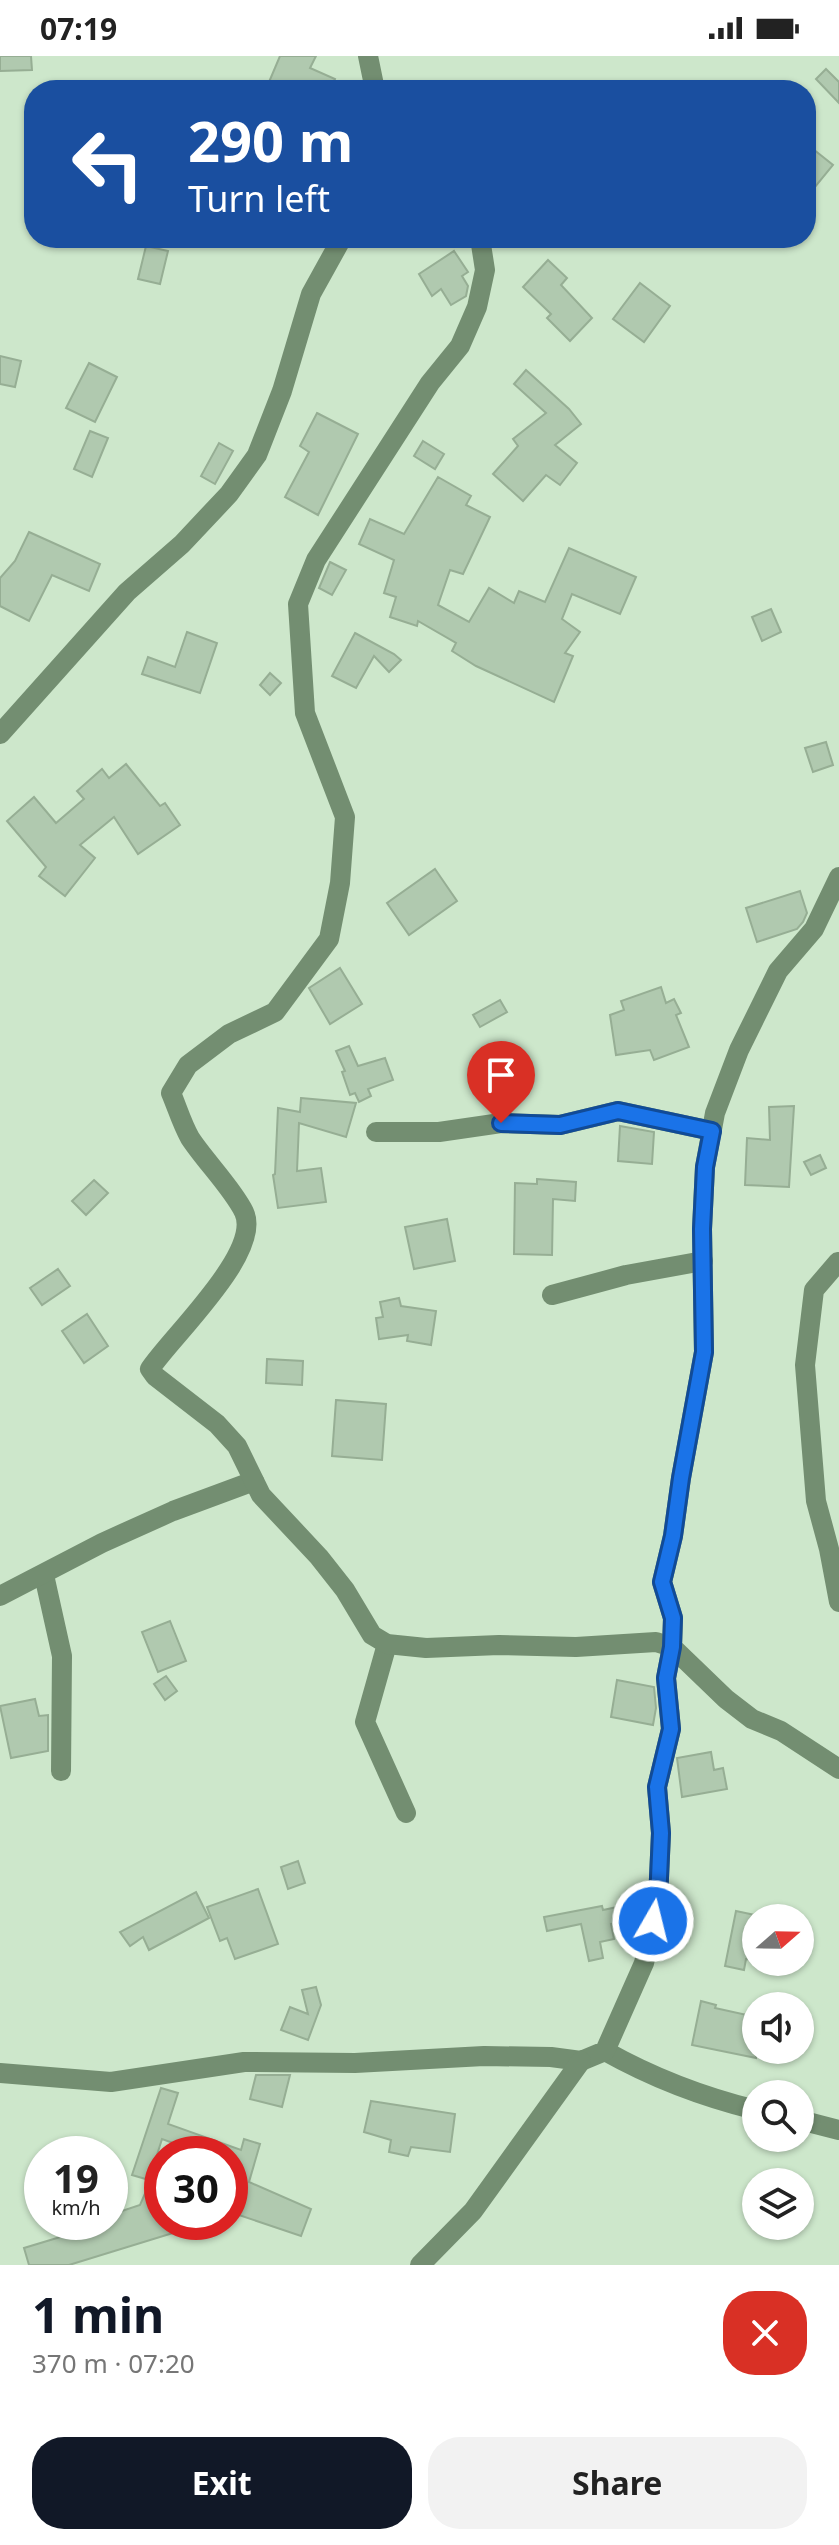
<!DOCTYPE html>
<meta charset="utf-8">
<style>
body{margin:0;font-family:"Noto Sans",sans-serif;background:#f2f2f2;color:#222;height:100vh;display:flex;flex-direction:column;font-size:30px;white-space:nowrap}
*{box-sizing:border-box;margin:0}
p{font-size:26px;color:#767676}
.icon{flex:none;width:44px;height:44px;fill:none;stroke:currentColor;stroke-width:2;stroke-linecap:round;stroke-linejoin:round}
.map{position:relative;height:2209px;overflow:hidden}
.drawer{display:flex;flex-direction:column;background:#fff;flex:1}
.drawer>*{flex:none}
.banner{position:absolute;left:24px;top:24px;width:792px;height:168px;border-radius:32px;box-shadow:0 2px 6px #0004;background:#1a4fa0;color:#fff;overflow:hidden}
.needle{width:52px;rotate:70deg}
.tools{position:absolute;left:742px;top:1848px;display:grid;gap:16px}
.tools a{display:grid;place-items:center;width:72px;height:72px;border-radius:50%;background:#fff;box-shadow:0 2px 6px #0004;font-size:40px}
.speed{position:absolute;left:24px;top:2080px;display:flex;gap:16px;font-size:40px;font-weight:700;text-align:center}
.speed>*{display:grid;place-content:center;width:104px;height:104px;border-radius:50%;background:#fff;box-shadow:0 2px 6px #0004;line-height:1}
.speed small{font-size:20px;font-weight:400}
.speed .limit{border:12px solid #d22;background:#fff;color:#111}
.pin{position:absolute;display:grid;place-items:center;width:68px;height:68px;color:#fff;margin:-82px -34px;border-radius:50% 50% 50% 0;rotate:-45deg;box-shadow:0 0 8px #0007}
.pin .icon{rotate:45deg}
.me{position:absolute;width:88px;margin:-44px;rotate:8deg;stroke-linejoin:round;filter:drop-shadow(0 0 6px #0008)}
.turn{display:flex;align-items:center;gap:28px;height:168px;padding:0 32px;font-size:36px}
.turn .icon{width:104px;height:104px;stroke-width:2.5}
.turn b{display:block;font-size:56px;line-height:68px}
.round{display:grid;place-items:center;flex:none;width:84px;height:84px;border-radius:32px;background:#f2f2f2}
.headline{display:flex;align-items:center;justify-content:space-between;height:136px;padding:0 32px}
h1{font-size:48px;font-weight:700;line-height:60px;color:#111827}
.action{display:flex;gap:16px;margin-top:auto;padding:16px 32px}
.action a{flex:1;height:92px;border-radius:32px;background:#111827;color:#fff;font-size:32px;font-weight:700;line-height:92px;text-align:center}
.action a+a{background:#f2f2f2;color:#222}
.status{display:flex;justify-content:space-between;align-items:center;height:56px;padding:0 40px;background:#fff;direction:ltr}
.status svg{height:22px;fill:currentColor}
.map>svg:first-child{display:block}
.building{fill:#b0c9af;stroke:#96ae94;stroke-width:2}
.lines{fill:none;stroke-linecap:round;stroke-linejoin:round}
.minor{stroke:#738e71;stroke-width:20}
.route-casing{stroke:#114b97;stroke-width:20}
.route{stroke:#1a73e8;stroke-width:14}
</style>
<div class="status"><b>07:19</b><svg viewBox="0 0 49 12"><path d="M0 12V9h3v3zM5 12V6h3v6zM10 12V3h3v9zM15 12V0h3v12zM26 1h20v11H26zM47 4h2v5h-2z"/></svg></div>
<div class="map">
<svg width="839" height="2209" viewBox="0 0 839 2209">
<rect width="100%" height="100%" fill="#cde7cb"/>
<g class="building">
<polygon points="0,0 31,0 32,14 0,15"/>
<polygon points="280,0 316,0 310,12 335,23 330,34 288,34 269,26"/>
<polygon points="826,13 839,26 839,47 816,23"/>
<polygon points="813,93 833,109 806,142 806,102"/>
<polygon points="146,190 168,195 160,228 138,223"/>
<polygon points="454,195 468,216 462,220 468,230 466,240 451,249 441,233 432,240 419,218"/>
<polygon points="548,204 567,222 561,229 592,262 570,285 547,262 551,258 523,231"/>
<polygon points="640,227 670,250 644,286 613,263"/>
<polygon points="0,300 21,305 15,331 0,328"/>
<polygon points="89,307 117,321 95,366 66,352"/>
<polygon points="526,314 569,353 581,368 555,389 577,407 560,429 546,419 523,445 493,418 518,390 513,383 546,357 514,328"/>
<polygon points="317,357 358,378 318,459 285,441 309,396 300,390"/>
<polygon points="90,375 108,382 92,421 74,413"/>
<polygon points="423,385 444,398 435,413 414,400"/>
<polygon points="219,387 233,395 215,428 201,420"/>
<polygon points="438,421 471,440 466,449 490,461 463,518 450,514 438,549 469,566 489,532 514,547 519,535 545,546 569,492 636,521 620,558 572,538 562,563 580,576 565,597 573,600 554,646 476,610 452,595 456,587 418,565 417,570 390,561 396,541 384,537 394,504 359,488 370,463 404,478"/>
<polygon points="29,476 100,508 89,535 52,519 29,565 0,550 0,522 15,505"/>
<polygon points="330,506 346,514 332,539 319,532"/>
<polygon points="771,553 781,576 762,585 752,561"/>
<polygon points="187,576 217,587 200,637 142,618 148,601 175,611"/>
<polygon points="355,577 394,598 401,604 389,616 374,600 356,632 332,620"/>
<polygon points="270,617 281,627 270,639 260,629"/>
<polygon points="826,686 833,709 813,716 805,692"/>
<polygon points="126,708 160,750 165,747 180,769 138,798 114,761 80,789 95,802 65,840 39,820 46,811 7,765 34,741 56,767 84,743 77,735 102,713 109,722"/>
<polygon points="435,813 457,845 409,879 387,847"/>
<polygon points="800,835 807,857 803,866 797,873 757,886 746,852"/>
<polygon points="340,912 362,948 330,968 309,932"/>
<polygon points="661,931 666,947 674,943 681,957 676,959 689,991 654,1004 650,994 616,999 610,959 624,954 621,945"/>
<polygon points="500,944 507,956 480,971 473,959"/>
<polygon points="349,990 358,1010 385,1002 393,1024 368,1033 371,1040 359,1046 355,1037 350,1039 342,1016 345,1015 336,995"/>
<polygon points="301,1042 356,1047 346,1081 299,1067 297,1115 321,1112 326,1146 278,1152 273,1119 275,1118 278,1052 300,1056"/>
<polygon points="794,1050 789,1131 745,1129 747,1082 770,1084 769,1051"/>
<polygon points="620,1070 654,1076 652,1108 618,1105"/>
<polygon points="820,1099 826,1112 811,1119 804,1106"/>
<polygon points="537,1123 576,1126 575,1145 553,1143 552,1199 514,1198 515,1127 537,1128"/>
<polygon points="94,1124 108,1137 86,1159 72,1145"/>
<polygon points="447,1163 455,1205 414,1213 405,1171"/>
<polygon points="58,1213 70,1230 42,1249 30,1232"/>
<polygon points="399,1242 401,1250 436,1255 431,1289 407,1285 408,1279 379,1283 376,1262 383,1261 380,1246"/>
<polygon points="87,1258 108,1290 84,1307 62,1275"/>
<polygon points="267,1303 303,1305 302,1329 266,1327"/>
<polygon points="336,1344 386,1348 382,1404 332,1400"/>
<polygon points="170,1565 186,1605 158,1616 142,1576"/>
<polygon points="166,1620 177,1635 165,1644 154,1628"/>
<polygon points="617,1624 654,1631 656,1652 653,1669 611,1661"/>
<polygon points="35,1643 39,1660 48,1659 48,1695 11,1702 0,1650"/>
<polygon points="711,1696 714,1714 723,1712 727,1733 682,1741 677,1702"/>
<polygon points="298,1805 305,1827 288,1833 281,1811"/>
<polygon points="258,1833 278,1888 235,1903 227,1882 220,1885 207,1851"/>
<polygon points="196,1836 209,1862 149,1894 143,1881 130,1890 120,1876"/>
<polygon points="636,1847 640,1862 611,1868 614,1883 600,1886 603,1902 589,1905 581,1868 547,1875 544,1861 602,1850 603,1854"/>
<polygon points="736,1855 755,1859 753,1868 756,1869 756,1905 746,1903 744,1914 725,1910"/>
<polygon points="316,1931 321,1949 308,1984 281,1974 290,1951 308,1958 302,1934"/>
<polygon points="701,1945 716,1949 715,1952 756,1961 756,2002 692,1989"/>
<polygon points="256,2019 290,2019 282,2051 250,2043"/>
<polygon points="161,2032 178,2037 168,2068 241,2094 244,2083 260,2088 249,2126 311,2153 301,2180 230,2156 230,2098 191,2098 193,2094 162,2083 149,2124 132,2119"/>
<polygon points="371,2045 455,2058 450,2096 411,2091 408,2100 389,2096 391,2084 364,2076"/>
<polygon points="162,2099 162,2166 199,2166 199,2169 69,2209 29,2209 24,2192 110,2166 110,2159 140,2149"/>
</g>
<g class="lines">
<g class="minor">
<polyline points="368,0 375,34"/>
<polyline points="0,678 127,536 182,488 229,438 257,399 282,335 311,238 342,182"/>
<polyline points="839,821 814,873 778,915 739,994 715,1057 705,1111 702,1173 704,1296 681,1422 673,1480 662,1526 673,1562 672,1591 726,1643 752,1663 781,1675 839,1713"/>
<polyline points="376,1076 439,1076 501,1067 560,1069 618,1055 712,1075"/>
<polyline points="838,1206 814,1234 805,1309 816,1445 829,1493 839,1546"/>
<polyline points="552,1239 626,1219 703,1205"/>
<polyline points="44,1519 62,1600 61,1715"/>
<polyline points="0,1540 102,1487 173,1455 254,1425"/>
<polyline points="387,1588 365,1666 406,1757"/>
<path d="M605 1995C653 2022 703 2041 756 2054"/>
<path d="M0 2017 111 2026 244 2006 355 2007 484 2000 551 2001 581 2005 605 1995 644 1907 658 1844 661 1777 657 1731 671 1673 666 1622 672 1591 656 1586 576 1591 499 1589 426 1592 387 1588 372 1579 345 1534 319 1501 261 1439 237 1390 217 1368 155 1320 150 1313C171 1281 263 1196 244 1156 233 1133 205 1105 190 1082 182 1068 177 1051 171 1037L188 1009 229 978 275 956 329 883 340 827 345 761 305 657 298 548 316 504 430 327 460 290 477 251 485 214 480 182"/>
<polyline points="800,2064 839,2074"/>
<polyline points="420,2209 473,2155 581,2005"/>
</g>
</g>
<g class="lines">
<defs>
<polyline id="route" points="501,1067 560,1069 618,1055 712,1075 705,1111 702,1173 704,1296 681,1422 673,1480 662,1526 673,1562 672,1591 666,1622 671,1673 657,1731 661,1777 658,1844 653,1865"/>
</defs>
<use href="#route" class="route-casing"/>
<use href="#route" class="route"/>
</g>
</svg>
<div class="tools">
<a><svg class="needle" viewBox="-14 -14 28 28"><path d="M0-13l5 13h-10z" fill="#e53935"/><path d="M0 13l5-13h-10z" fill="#767676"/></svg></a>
<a><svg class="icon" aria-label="sound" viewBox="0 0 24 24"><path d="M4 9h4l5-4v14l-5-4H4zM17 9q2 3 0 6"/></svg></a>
<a><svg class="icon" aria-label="search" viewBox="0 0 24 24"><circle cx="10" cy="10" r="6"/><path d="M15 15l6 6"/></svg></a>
<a><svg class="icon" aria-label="layers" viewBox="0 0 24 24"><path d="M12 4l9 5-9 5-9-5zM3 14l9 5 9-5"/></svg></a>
</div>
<div class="speed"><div>19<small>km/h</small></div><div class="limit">30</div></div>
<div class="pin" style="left:501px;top:1067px;background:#d93025"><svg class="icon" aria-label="arrive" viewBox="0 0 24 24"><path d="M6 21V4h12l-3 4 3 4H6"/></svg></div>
<svg class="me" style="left:653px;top:1865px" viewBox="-20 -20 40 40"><circle r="17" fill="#1a73e8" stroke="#fff" stroke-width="3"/><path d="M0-11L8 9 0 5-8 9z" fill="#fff"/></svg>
<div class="banner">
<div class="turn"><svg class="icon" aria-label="left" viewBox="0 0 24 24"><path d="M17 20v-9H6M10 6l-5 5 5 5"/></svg><div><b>290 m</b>Turn left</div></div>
</div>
</div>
<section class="drawer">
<div class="headline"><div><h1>1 min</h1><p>370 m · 07:20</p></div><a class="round" style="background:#d93025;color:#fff"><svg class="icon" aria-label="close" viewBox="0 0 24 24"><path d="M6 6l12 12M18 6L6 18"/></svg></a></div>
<div class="action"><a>Exit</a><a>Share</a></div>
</section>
